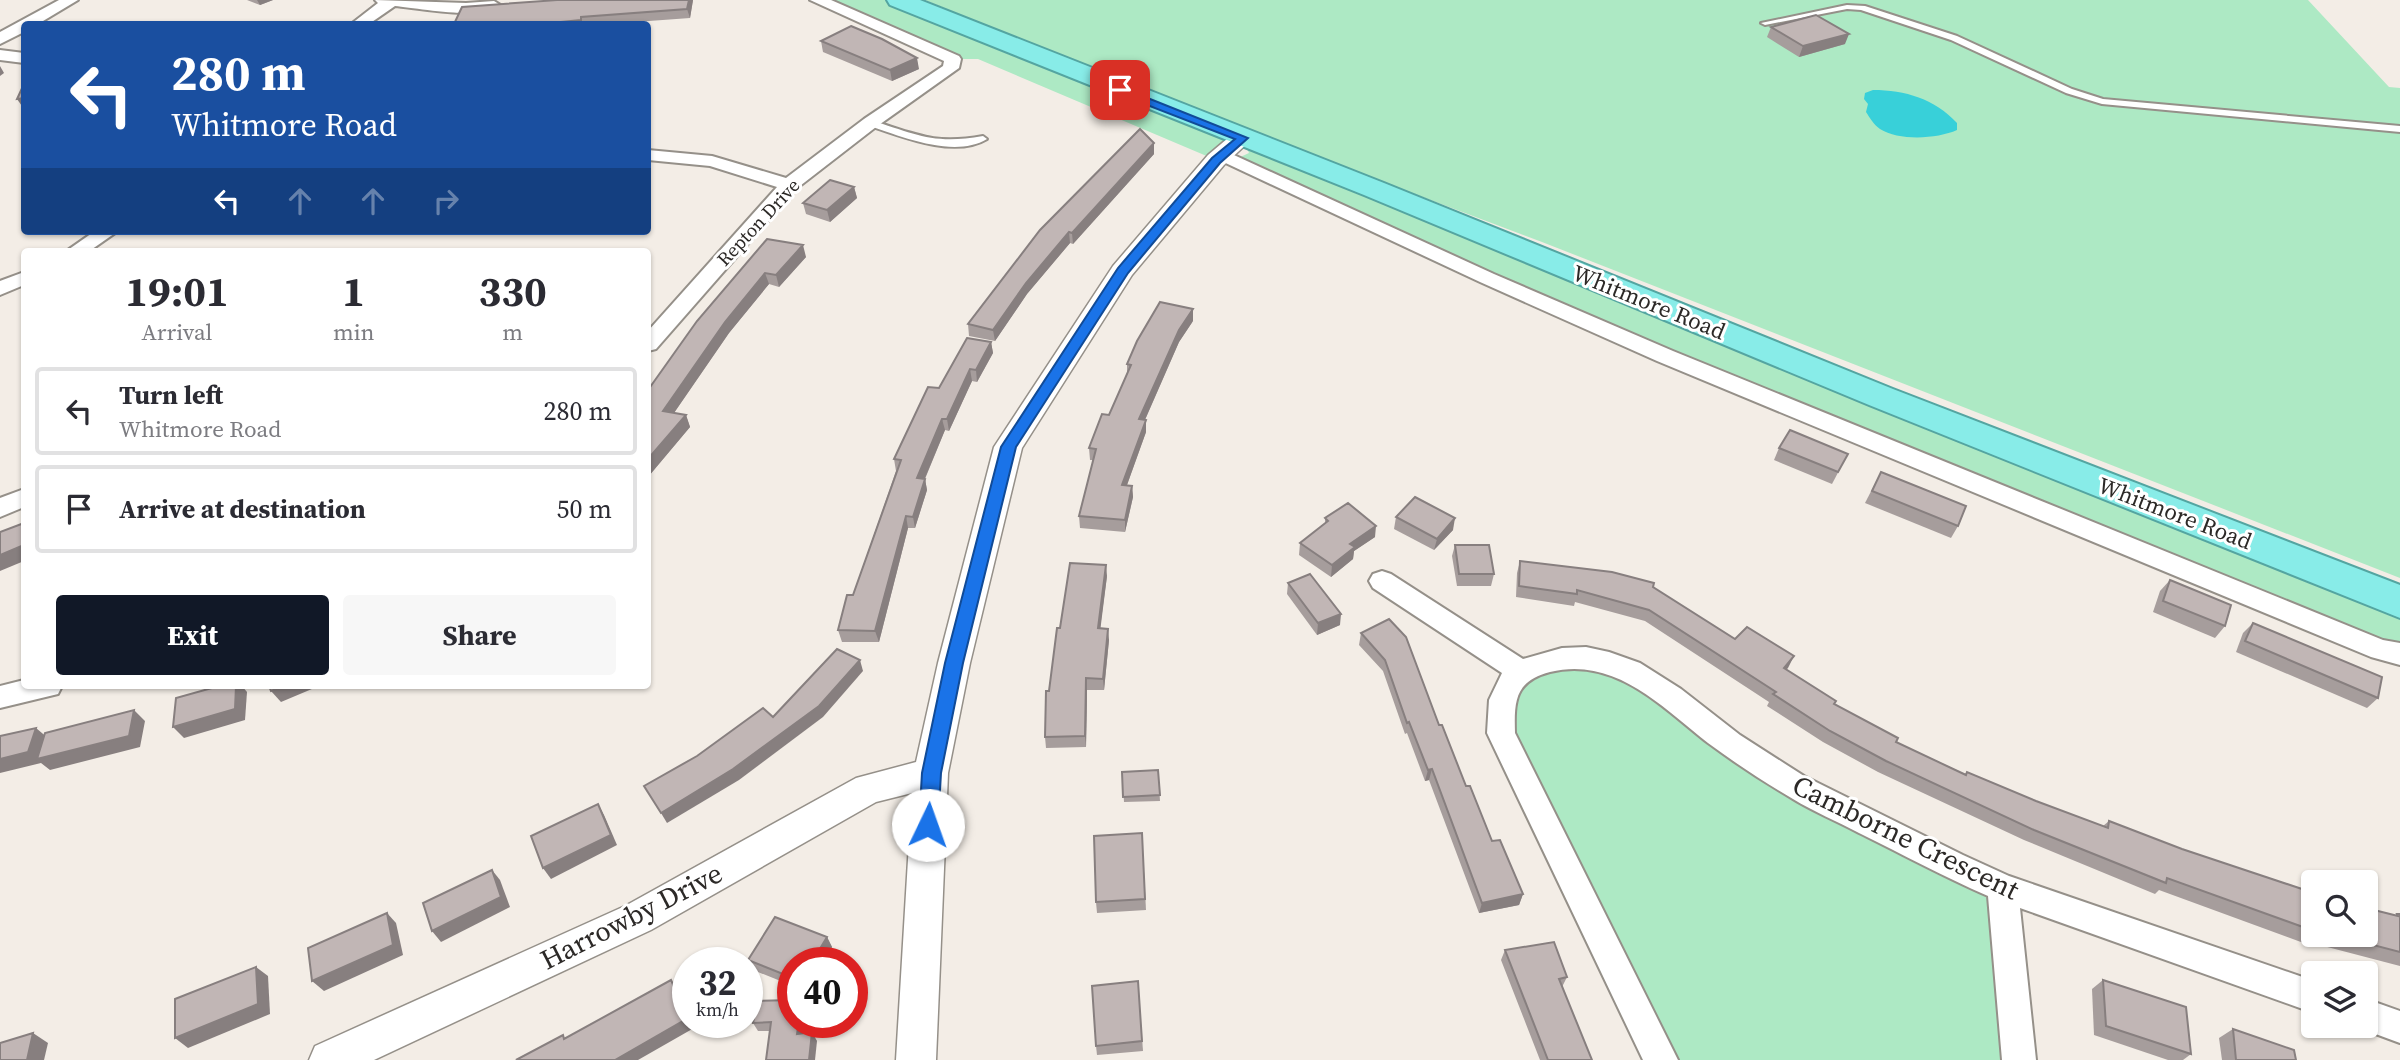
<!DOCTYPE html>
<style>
body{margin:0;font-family:"Source Serif 4",serif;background:#f7f7f7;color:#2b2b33;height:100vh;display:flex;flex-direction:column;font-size:26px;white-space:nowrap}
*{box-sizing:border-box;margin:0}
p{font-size:23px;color:#7c7c81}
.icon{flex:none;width:38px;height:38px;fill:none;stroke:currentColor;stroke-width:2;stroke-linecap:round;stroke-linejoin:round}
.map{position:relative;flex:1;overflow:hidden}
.panel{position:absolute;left:21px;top:248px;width:630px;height:441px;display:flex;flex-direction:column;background:#fff;border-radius:7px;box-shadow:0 2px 5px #0004}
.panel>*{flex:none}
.hud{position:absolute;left:21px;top:21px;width:630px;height:214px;border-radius:7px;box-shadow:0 2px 5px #0004;background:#1a4fa0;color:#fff;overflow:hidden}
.controls{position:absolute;left:2301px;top:870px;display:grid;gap:14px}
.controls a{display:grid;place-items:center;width:77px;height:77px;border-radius:7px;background:#fff;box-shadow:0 2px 5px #0004;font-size:35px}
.speed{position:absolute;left:672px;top:947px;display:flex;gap:14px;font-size:35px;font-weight:700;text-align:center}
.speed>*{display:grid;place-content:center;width:91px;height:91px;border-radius:50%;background:#fff;box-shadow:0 2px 5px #0004;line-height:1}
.speed small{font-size:18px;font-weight:400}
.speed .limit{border:10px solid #d22;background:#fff;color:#111}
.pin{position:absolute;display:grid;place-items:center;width:60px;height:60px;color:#fff;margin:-30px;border-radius:14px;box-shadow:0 4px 10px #0006}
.me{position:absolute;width:77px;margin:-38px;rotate:3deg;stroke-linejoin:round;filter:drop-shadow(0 0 5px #0008)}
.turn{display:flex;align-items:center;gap:24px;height:147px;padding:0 35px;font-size:32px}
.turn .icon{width:91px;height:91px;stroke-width:2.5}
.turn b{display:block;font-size:49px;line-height:60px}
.lanes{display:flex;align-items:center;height:66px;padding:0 35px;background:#0003;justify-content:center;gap:35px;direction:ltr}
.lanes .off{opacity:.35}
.eta{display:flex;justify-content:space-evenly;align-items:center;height:119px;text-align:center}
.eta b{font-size:42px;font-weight:700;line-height:49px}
.primary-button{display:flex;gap:14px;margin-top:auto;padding:14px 35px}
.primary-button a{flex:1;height:80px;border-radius:7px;background:#111827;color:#fff;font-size:28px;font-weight:700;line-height:80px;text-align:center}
.primary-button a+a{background:#f7f7f7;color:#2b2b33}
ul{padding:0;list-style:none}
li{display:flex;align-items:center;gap:21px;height:88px;margin:0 14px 10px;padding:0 21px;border:4px solid #e1e1e2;border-radius:7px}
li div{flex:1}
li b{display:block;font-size:26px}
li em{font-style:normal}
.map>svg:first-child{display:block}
.green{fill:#ade9c4}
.water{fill:#38d0d9}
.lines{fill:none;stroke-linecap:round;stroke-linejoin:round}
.service-casing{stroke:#959089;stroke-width:4}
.minor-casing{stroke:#959089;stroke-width:4}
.tertiary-casing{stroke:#959089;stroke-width:3}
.trunk-casing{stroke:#54a5a1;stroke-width:4}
.service{fill:#fff;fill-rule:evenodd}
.minor{fill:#fff;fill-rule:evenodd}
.tertiary{fill:#fff;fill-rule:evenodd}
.trunk{fill:#88ece8;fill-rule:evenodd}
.wall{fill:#a69d9c}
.shaded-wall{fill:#877f7f}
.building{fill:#c1b6b5;stroke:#877f7f;stroke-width:2}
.route{fill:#1a73e8;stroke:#114b97;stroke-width:2}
.labels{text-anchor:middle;stroke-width:6;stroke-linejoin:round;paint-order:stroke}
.far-street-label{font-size:19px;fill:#2c2927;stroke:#fff}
.street-label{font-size:23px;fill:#2c2927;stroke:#fff}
.near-street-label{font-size:28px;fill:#2c2927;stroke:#fff}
</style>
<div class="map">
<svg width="2400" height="1060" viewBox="0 0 2400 1060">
<rect width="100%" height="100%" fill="#f3ede6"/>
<g class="green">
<polygon points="818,0 899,0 2400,601 2400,654 1704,373 1236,159 1249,153 1242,138 1216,160 978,59 953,59"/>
<polygon points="925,0 2308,0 2389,87 2400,88 2400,578 1542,242 1125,85"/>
<polygon points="1610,663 1796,786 2003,888 2019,1060 1661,1060 1501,733 1521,672"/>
</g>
<path class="water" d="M1873 90C1905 90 1935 99 1957 123V130C1937 139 1899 141 1880 129 1874 125 1870 118 1866 112L1868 104 1864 99 1865 93Z"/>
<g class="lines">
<defs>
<g id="service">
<polygon points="1847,5 1865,6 1957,36 2072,89 2103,99 2400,126 2400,132 2102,104 2066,93 1951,40 1861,10 1847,9 1765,25 1761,23"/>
<path d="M870 120C916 134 933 145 983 136L987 139C954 159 900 136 867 125L866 123Z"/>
</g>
<g id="minor">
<polygon points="59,0 78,0 38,24 24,24 24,32 0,44 0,32"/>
<path d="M375 0 466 3 494 1 502 6C486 21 417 8 395 6L369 24H351L378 3Z"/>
<polygon points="810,0 831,0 959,56 961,59 959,68 876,127 796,189 656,349 648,351 648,331 777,187 710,166 648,160 648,150 712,156 786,178 864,119 943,66 944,61"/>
<polygon points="0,50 24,53 24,63 0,60"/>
<polygon points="1223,150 1494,274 1673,351 2383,640 2400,643 2400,665 2371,657 1657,361 1480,282 1217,159 1214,155 1217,151"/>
<polygon points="95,231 118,231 88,252 65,252"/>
<polygon points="24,272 24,285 0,295 0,281"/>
<polygon points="24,489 24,507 0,517 0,498"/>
<path d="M1382 571 1391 574 1523 659 1562 648 1586 647 1609 652 1640 663 1681 689 1740 735 1804 776 1963 855 2009 876 2314 981V1013L2020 908 2036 1060H2002L1988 896C1944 877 1902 854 1859 833 1837 821 1814 812 1793 799 1764 782 1735 763 1708 743 1662 707 1615 656 1550 672 1515 681 1514 701 1515 733L1678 1060H1643L1487 733 1489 700 1502 673 1373 588 1369 581 1373 574Z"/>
<polygon points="24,680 24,686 62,686 58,694 0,708 0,686"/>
<polygon points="2366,999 2400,1011 2400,1043 2354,1026 2366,1026"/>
</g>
<polygon id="tertiary" points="1242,132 1250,133 1253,138 1224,165 1132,275 1022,448 970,663 948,773 936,1060 896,1060 912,793 876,802 651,930 374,1060 309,1060 315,1046 625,906 856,778 916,762 938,663 994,447 1113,266 1208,155 1234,133"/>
<polygon id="trunk" points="887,0 920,0 1384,183 1893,389 2400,585 2400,618 1869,405 1364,195 890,5"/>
</defs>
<use href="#service" class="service-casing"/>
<use href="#minor" class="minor-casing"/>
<use href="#tertiary" class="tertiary-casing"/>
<use href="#trunk" class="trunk-casing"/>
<use href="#service" class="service"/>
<use href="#minor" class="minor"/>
<use href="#tertiary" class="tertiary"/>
<use href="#trunk" class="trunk"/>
</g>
<g class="wall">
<polygon points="247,0 273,0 260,5"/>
<polygon points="557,0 693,0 690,18 608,24 454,24"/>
<polygon points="1771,27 1845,44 1799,57 1767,37"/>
<polygon points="821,41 919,69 892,81 823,52"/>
<polygon points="1154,143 1154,154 1073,244 1070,243 1027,294 995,341 969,336 968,324"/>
<polygon points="854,187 857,198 830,222 806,214 803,203"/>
<polygon points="767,239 806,257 779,287 769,284 729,333 674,413 686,415 690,427 648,477 648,390"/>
<polygon points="1193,321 1179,342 1145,420 1146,432 1127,485 1132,486 1133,497 1125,532 1080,528 1079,516 1093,460 1090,460 1089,448 1109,415 1127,374 1127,364"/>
<polygon points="991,342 993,353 977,382 972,381 949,431 945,430 925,479 927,490 915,528 908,528 879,642 842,642 838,630 853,595 896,471 894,459 939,388"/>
<polygon points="1779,448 1842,465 1832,484 1774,460"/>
<polygon points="1881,472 1958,526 1951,538 1865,503"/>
<polygon points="1396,517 1453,530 1434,550 1394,529"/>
<polygon points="1325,518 1375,537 1354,551 1353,559 1331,577 1299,555 1300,543 1325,524"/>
<polygon points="1455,545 1494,574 1491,586 1457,586 1452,556"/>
<polygon points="1520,561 1653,587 1735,639 1794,656 1786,669 1835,704 1896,742 1965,774 1967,772 2036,801 2103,826 2109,821 2182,849 2314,893 2314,934 2366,934 2397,914 2400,914 2400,966 2312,943 2309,945 2159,890 2155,894 2024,840 1878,772 1823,742 1767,706 1769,702 1645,621 1575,602 1574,606 1516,597 1517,573"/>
<polygon points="1107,576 1100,628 1109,640 1104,690 1087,690 1086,747 1046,748 1045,737 1060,628"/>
<polygon points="2170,580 2225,626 2215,638 2153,612 2160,591"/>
<polygon points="1288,583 1340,625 1317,635 1287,594"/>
<polygon points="1389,619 1492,841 1523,894 1519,905 1479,913 1429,780 1425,781 1407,733 1405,734 1383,671 1359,645 1361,633"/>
<polygon points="2253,623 2378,698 2367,708 2236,652 2243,633"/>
<polygon points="1158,770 1160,801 1124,802 1122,772"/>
<polygon points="1142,833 1146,910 1097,913 1096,902"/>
<polygon points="827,937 832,947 823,962 793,962 793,986 753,970 748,960"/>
<polygon points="1505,950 1567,977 1562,987 1592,1060 1540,1060 1501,960"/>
<polygon points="2103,980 2191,1054 2183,1060 2168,1060 2094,1035 2092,989"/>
<polygon points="1138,981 1143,1051 1097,1055 1096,1046"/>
<polygon points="757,1001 804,1033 817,1041 770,1031 758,1031 753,1023"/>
<polygon points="2233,1029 2296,1060 2222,1060 2219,1038"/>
</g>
<g class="shaded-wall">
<polygon points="257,0 273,0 260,5"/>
<polygon points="689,0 693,0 690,18 687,9"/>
<polygon points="1849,34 1845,44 1799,57 1803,46"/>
<polygon points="917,58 919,69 892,81 890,70"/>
<polygon points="0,66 4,73 0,76"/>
<polygon points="24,98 24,109 17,99"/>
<polygon points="1154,143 1154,154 1073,244 1072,233"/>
<polygon points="854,187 857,198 830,222 827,210"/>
<polygon points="1069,232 1070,243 1027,294 995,341 993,330 1026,283"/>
<polygon points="803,245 806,257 779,287 776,275"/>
<polygon points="765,273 769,284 729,333 667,423 663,411 725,322"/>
<polygon points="1193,309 1193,321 1179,342 1140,431 1139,419 1179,330"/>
<polygon points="991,342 993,353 977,382 976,370"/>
<polygon points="970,369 972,381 949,431 947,419"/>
<polygon points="686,415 690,427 648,477 648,459"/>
<polygon points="942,419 945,430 920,490 917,478"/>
<polygon points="1146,420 1146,432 1123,496 1122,485"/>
<polygon points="925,479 927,490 915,528 913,517"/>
<polygon points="1132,486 1133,497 1125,532 1125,520"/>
<polygon points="906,516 908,528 879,642 875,631"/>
<polygon points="1455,518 1453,530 1434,550 1437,539"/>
<polygon points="1376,526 1375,537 1354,551 1353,559 1331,577 1332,565 1350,544"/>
<polygon points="24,545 24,561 0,571 0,555"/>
<polygon points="1106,565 1107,576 1099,640 1098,628"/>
<polygon points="1341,614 1340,625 1317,635 1318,623"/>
<polygon points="1108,629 1109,640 1104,690 1103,679"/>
<polygon points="1794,656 1788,668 1778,679 1784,668"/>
<polygon points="860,660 863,671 823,717 739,780 667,823 661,813"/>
<polygon points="1086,678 1087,690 1086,747 1085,736"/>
<polygon points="236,686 242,686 247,692 245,720 184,738 173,727"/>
<polygon points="283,686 319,686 281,702 271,691"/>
<polygon points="134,710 145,721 140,747 50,770 41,763 0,773 0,759 36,728 49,739"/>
<polygon points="1432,769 1429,780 1425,781 1428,770"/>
<polygon points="598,804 604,815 617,845 551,879 543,868"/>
<polygon points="492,870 500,880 510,907 441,942 432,931"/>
<polygon points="1523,894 1519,905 1479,913 1482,903"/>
<polygon points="387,913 396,923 403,955 324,991 312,981"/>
<polygon points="827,937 832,947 823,962 812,962"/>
<polygon points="256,967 268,976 270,1014 188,1048 175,1038"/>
<polygon points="671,980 678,989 688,1012 688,1022 692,1022 694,1028 638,1060 615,1060"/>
<polygon points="799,1022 806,1022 802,1042 797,1034"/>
<polygon points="812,1032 817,1041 815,1060 809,1060"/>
<polygon points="33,1033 48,1043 44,1060 27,1060"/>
</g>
<g class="building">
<polygon points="557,0 689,0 687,9 581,17 581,20 541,24 518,24 519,23 498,24 454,24 462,7"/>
<polygon points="1816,15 1849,34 1803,46 1771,27"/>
<polygon points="851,26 882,39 917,58 890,70 821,41"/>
<polygon points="24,84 24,98 17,99"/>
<polygon points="1140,129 1154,143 1072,233 1069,232 1026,283 993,330 968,324 1040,230"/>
<polygon points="830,180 854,187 827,210 803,203"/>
<polygon points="767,239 803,245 776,275 765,273 725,322 663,411 686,415 648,459 648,390 697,321"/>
<polygon points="1160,302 1193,309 1179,330 1139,419 1146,420 1122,485 1132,486 1125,520 1079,516 1096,449 1089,448 1102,414 1109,415 1131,365 1127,364 1137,341"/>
<polygon points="967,338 991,342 976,370 970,369 947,419 942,419 917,478 925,479 913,517 906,516 875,631 838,630 847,595 853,595 901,460 894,459 928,387 939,388"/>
<polygon points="1790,430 1848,454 1838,472 1779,448"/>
<polygon points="1881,472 1966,506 1958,526 1872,491"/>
<polygon points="1415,497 1455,518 1437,539 1396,517"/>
<polygon points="1348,503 1376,526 1350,544 1355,547 1332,565 1300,543 1328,521 1325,518"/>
<polygon points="24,523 24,545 0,555 0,532"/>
<polygon points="1455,545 1489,545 1494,574 1459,574"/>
<polygon points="1520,561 1612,572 1654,583 1653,587 1735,639 1747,627 1794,656 1784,668 1836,701 1834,704 1898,738 1896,742 1966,775 1967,772 2036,801 2108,828 2109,821 2182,849 2314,893 2314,931 2167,878 2166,883 2034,830 1886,761 1830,731 1773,694 1776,692 1649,610 1577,590 1577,594 1519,586"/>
<polygon points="1070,563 1106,565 1098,628 1108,629 1103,679 1086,678 1085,736 1045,737 1046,691 1049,691 1057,628 1060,628"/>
<polygon points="1310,574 1341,614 1318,623 1288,583"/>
<polygon points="2170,580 2231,605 2225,626 2163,601"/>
<polygon points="1389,619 1406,637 1439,725 1442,725 1466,786 1470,786 1492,841 1500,840 1523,894 1482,903 1432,769 1428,770 1409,722 1407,723 1385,660 1361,633"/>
<polygon points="2253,623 2382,677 2378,698 2245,641"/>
<polygon points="837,649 860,660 819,706 733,769 661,813 644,786 697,756 763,708 773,717"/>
<polygon points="219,686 236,686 235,709 173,727 176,698"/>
<polygon points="269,686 283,686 271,691"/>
<polygon points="134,710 129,736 37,759 45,733"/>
<polygon points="36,728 28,752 0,759 0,736"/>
<polygon points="1158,770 1160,795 1123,797 1122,772"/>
<polygon points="598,804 611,835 543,868 531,836"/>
<polygon points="1142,833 1145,899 1096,902 1094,836"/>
<polygon points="492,870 501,897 432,931 423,903"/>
<polygon points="2366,908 2398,916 2397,914 2400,914 2400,952 2331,934 2366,934"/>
<polygon points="387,913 393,945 312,981 308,948"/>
<polygon points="775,917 827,937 812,962 793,962 793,978 748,960"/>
<polygon points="1554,942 1567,977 1559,979 1592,1060 1548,1060 1505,950"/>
<polygon points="256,967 258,1004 175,1038 175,999"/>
<polygon points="671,980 688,1018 615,1060 516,1060 563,1035 564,1039"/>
<polygon points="2103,980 2186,1007 2191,1054 2106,1026"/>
<polygon points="1138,981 1142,1041 1096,1046 1092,986"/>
<polygon points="793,1000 793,1022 799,1022 797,1034 812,1032 809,1060 766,1060 771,1022 753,1023 757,1001"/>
<polygon points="2233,1029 2294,1050 2296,1060 2236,1060"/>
<polygon points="33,1033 27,1060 0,1060 0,1043"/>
</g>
<polygon class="route" points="1120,87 1248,138 1220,163 1128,273 1016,447 963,663 941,773 938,825 935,831 928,833 922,831 919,825 922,773 945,663 1001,447 1118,268 1212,158 1235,139 1116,93 1114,90"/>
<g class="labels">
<g class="far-street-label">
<text transform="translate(758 222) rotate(-47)" y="7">Repton Drive</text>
</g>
<g class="street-label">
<text transform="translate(1649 302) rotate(22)" y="8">Whitmore Road</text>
<text transform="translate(2175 513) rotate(21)" y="8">Whitmore Road</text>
</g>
<g class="near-street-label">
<text transform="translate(1906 837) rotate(26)" y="10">Camborne Crescent</text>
<text transform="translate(631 916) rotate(-27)" y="10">Harrowby Drive</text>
</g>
</g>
</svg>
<div class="controls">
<a><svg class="icon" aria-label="search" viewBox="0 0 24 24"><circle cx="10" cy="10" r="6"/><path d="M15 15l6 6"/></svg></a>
<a><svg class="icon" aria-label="layers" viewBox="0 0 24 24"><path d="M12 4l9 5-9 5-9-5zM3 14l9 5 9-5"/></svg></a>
</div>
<div class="speed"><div>32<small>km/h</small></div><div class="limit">40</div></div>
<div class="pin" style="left:1120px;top:90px;background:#d93025"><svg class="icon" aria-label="arrive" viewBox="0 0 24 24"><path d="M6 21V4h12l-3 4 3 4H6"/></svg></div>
<svg class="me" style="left:928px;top:825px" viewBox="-20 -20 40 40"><circle r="19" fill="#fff"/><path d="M0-13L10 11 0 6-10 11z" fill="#1a73e8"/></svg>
<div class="hud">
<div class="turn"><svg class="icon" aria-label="left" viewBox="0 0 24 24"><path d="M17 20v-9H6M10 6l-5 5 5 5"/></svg><div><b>280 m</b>Whitmore Road</div></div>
<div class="lanes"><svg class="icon" aria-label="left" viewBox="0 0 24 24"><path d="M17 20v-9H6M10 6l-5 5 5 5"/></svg><svg class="icon off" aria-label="ahead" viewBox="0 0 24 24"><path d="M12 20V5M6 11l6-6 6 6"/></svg><svg class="icon off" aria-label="ahead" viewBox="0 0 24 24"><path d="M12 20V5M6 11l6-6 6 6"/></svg><svg class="icon off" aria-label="right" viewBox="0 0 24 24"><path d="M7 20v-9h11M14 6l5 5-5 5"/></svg></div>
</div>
<section class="panel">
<div class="eta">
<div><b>19:01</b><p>Arrival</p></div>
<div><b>1</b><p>min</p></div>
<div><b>330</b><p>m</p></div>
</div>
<ul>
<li><svg class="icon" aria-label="left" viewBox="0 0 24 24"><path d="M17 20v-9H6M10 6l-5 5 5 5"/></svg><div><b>Turn left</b><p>Whitmore Road</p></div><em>280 m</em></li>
<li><svg class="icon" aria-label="arrive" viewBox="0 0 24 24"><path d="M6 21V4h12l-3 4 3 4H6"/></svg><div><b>Arrive at destination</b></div><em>50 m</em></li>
</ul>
<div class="primary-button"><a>Exit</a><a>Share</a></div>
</section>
</div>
